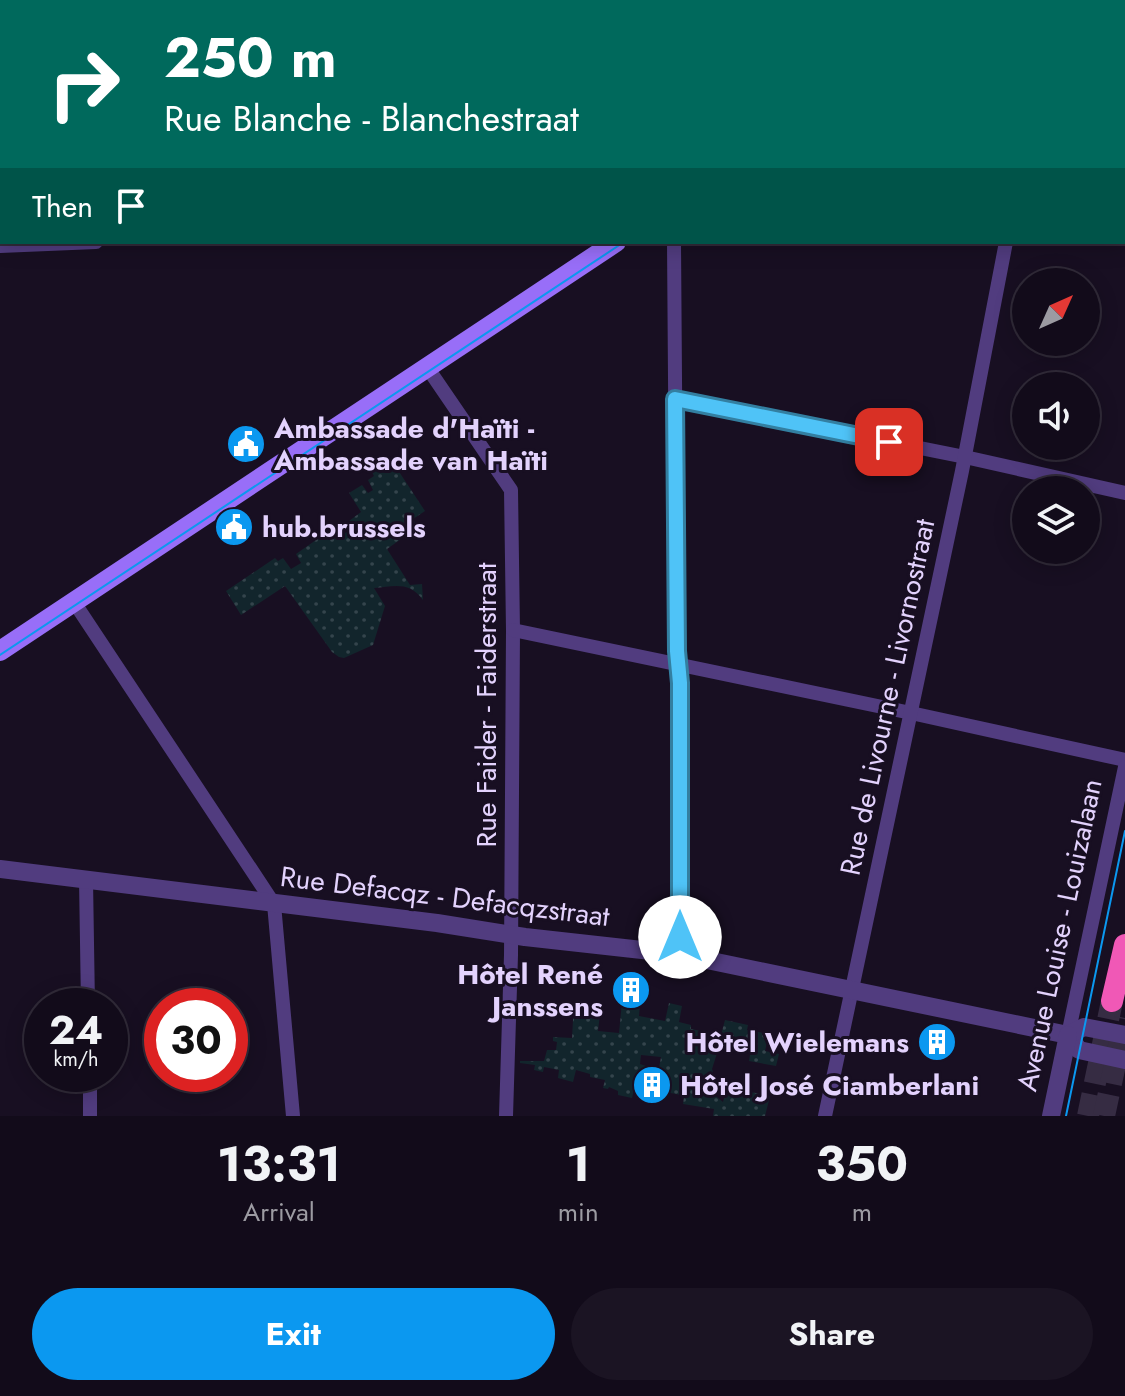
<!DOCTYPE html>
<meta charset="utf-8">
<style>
body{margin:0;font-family:Jost,sans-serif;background:#1b1423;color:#f1f3f6;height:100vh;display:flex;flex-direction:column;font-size:30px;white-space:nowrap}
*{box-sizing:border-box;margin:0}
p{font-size:26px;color:#9c9ba2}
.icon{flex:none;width:44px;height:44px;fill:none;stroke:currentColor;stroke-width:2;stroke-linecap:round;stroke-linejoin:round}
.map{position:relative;height:1116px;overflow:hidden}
.side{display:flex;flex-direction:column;background:#120b1a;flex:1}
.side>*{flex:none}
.top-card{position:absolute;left:0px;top:0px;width:1126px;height:244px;box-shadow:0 4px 20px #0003,0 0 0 2px #312b39;background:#00695c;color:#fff;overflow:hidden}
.needle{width:52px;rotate:45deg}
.buttons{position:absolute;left:1012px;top:268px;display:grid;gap:16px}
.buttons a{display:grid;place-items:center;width:88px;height:88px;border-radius:50%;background:#120b1a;box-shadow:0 4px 20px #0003,0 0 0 2px #312b39;font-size:40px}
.speed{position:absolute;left:24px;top:988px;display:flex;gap:16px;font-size:40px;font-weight:700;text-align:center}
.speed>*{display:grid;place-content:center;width:104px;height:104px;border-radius:50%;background:#120b1a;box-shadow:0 4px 20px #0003,0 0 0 2px #312b39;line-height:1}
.speed small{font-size:20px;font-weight:400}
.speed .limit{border:12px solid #d22;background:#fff;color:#111}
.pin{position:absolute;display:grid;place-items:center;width:68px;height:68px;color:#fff;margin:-34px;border-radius:16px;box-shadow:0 4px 12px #0006}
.me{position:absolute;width:88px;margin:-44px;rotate:0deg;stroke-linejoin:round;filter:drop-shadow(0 0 6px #0008)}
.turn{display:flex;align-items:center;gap:28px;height:168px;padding:0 32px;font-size:36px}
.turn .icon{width:104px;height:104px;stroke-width:2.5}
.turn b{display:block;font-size:56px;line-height:68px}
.then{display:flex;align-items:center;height:76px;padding:0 32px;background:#0003;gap:16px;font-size:30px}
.eta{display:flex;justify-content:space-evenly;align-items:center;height:136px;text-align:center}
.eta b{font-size:48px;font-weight:700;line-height:56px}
.action{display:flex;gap:16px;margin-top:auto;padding:16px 32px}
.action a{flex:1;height:92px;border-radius:48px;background:#0b98f0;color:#fff;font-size:32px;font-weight:700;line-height:92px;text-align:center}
.action a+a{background:#1b1423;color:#f1f3f6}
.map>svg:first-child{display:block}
.garden{fill:url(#garden-dots)}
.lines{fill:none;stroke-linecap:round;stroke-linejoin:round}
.trunk-tunnel{stroke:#362c43;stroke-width:22;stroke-dasharray:22 11;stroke-linecap:butt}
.minor{stroke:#513c7f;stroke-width:14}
.tertiary{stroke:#513c7f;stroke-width:18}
.secondary{stroke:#986ef8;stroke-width:20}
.trunk{stroke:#f058b6;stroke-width:22}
.tram{stroke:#0b98f0;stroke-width:2}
.route-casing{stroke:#337fa1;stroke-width:20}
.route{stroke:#4fc3f7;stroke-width:14}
.labels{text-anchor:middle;stroke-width:6;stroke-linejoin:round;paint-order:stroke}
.poi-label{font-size:28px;font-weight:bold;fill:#e3d2fd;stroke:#180f22;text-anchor:start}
.street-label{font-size:28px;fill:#e3d2fd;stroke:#180f22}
</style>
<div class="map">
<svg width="1125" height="1116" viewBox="0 0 1125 1116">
<defs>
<pattern id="garden-dots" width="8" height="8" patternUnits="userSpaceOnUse" patternTransform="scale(2)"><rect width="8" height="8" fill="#12252c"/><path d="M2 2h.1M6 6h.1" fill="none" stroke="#34444c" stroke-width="1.8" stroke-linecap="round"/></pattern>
</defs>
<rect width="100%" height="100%" fill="#180f22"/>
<g class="garden">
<path d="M388 455 425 511 413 519 418 527 387 549 410 585 422 584 423 600C410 581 394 586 374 588L385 606 373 645 344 658 339 657 332 652 285 586 241 615 226 591 275 558 278 561 283 558 291 569 301 563 296 554 333 528 339 537 353 528 349 521 361 512 349 493 362 485 368 493 373 490 368 480 374 476 371 470Z"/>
<polygon points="574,1002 601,1005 598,1031 619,1033 622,1002 640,1004 639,1016 665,1021 669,1003 682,1006 679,1022 691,1025 691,1029 721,1035 725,1020 748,1025 747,1030 769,1034 765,1051 779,1054 776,1066 749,1061 752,1042 737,1039 734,1050 719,1047 712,1069 713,1072 712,1076 716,1077 712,1093 723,1102 727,1087 770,1096 765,1116 713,1116 714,1109 683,1104 685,1090 682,1090 681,1095 655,1090 661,1057 641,1055 640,1064 649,1067 647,1074 638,1073 632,1098 618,1095 618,1091 609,1087 608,1089 603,1088 605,1080 590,1077 590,1074 576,1070 573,1082 558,1078 559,1070 544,1067 543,1072 534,1070 535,1065 520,1063 520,1061 544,1061 547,1050 556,1050 557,1042 553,1041 553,1037 572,1038"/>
</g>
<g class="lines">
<g class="trunk-tunnel">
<polyline points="1088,1116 1112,1001"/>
<polyline points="1104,1116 1125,1018"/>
</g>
<g class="minor">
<polyline points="101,0 102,2"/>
<polyline points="610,0 610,2"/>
<polyline points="899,0 900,2"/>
<polyline points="45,2 49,0"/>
<polyline points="274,2 274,0"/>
<polyline points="0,18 2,22"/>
<polyline points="0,112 2,110"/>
<polyline points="1124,219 1125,219"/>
<polyline points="674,242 677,651 680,683 678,954"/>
<polyline points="0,246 96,242"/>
<polyline points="427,367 511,490 513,630 511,955 506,1116"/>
<polyline points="675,399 965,457 1125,493"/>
<polyline points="74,602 274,904 293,1116"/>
<polyline points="513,630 911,713 1125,760"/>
<polyline points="86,879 88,1006"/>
<polyline points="1068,1035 1125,767"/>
<polyline points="90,1074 90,1116"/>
<polyline points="825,1116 962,471 1006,242"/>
</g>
<g class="tertiary">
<polyline points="0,869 437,923 525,937 678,954 1068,1035"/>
<polyline points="1068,1035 1079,1050 1125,1060"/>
<polyline points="1068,1035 1084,1027 1125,1035"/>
<polyline points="1051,1116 1068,1035"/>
</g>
<g class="secondary">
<polyline points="978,2 981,0"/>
<polyline points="0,651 616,242"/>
</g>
<polyline class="trunk" points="1112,1001 1125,945"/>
<g class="tram">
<polyline points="984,2 987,0"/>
<polyline points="0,655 624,242"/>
<polyline points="1066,1116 1125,831"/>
</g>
</g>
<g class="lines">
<defs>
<polyline id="route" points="680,937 680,683 677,651 675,399 889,442"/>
</defs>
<use href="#route" class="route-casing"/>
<use href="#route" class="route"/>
</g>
<defs>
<symbol id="civic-disc" viewBox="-11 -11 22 22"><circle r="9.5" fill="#0b98f0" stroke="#180f22"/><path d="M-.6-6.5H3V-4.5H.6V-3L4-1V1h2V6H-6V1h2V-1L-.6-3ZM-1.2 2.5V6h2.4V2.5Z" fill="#fff"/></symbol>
<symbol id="building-disc" viewBox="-11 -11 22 22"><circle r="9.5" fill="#0b98f0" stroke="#180f22"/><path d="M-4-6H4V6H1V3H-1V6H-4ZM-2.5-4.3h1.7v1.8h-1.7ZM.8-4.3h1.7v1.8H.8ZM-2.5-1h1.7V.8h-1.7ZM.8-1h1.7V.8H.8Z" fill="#fff"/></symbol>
</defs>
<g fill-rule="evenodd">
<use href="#civic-disc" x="224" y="422" width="44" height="44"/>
<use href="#civic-disc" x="212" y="505" width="44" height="44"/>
<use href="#building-disc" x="609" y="968" width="44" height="44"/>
<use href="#building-disc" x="915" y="1020" width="44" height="44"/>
<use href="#building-disc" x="630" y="1063" width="44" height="44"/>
</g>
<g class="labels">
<g class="poi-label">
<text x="274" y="438">Ambassade d'Haïti -<tspan x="274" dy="32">Ambassade van Haïti</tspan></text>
<text x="262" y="537">hub.brussels</text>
<text x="603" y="984" text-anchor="end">Hôtel René<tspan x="603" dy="32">Janssens</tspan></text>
<text x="909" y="1052" text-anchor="end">Hôtel Wielemans</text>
<text x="680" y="1095">Hôtel José Ciamberlani</text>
</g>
<g class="street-label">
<text transform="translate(887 697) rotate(-78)" y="10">Rue de Livourne - Livornostraat</text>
<text transform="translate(486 705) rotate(-90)" y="10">Rue Faider - Faiderstraat</text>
<text transform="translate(445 896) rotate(7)" y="10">Rue Defacqz - Defacqzstraat</text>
<text transform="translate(1059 935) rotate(-78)" y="10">Avenue Louise - Louizalaan</text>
</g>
</g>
</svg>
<div class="buttons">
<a><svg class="needle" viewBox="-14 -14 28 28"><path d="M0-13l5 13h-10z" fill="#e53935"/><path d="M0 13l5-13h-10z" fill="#9c9ba2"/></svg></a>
<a><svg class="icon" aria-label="sound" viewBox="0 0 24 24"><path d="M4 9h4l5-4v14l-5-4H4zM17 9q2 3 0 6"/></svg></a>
<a><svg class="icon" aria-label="layers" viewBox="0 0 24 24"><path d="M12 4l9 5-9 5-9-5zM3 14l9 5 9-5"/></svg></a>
</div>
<div class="speed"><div>24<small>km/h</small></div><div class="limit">30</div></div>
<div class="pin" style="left:889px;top:442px;background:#d93025"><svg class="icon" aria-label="arrive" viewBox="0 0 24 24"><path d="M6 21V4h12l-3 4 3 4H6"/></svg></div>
<svg class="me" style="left:680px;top:937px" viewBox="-20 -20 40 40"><circle r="19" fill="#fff"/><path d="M0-13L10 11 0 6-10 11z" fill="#4fc3f7"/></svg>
<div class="top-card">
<div class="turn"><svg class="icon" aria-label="right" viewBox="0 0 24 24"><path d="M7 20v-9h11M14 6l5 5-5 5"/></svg><div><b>250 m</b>Rue Blanche - Blanchestraat</div></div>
<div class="then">Then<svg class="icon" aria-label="arrive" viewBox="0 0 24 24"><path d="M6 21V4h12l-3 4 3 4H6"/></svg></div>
</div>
</div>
<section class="side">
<div class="eta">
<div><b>13:31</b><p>Arrival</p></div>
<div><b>1</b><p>min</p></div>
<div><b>350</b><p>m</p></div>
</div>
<div class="action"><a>Exit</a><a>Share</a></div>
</section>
